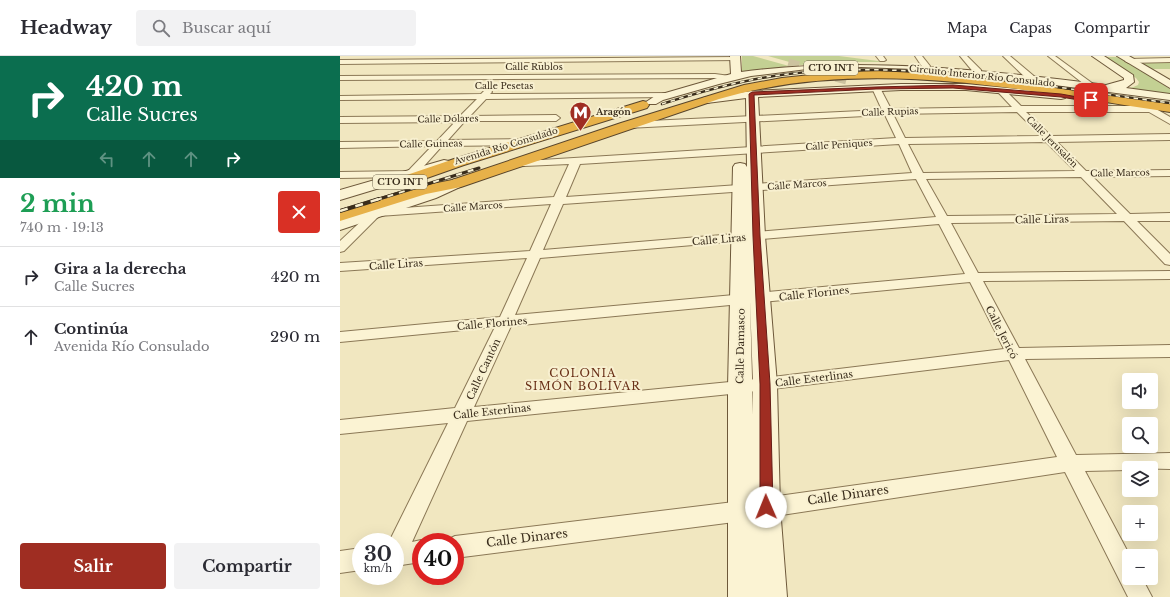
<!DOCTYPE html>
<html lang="es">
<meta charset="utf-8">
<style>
body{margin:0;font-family:"Libre Baskerville",serif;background:#f2f2f3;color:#2b2b33;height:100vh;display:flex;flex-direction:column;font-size:15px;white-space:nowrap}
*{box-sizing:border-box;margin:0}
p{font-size:13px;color:#7c7c81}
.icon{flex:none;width:22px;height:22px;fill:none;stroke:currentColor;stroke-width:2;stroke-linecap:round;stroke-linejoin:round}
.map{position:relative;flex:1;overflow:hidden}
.sheet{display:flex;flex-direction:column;background:#fff;width:340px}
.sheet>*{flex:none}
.top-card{background:#0b6e4f;color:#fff;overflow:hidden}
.buttons{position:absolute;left:782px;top:317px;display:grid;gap:8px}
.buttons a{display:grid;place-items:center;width:36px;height:36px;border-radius:4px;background:#fff;box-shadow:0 4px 16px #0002;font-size:20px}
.speed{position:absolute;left:12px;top:477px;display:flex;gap:8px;font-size:20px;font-weight:700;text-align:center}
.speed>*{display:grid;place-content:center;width:52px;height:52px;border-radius:50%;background:#fff;box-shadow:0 4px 16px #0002;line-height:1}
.speed small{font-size:10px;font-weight:400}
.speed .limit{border:6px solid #d22;background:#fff;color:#111}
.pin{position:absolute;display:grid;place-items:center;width:34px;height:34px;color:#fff;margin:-17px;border-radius:8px;box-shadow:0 2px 6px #0006}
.me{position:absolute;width:44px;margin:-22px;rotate:359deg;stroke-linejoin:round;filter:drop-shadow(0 0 3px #0008)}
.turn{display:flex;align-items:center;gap:14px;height:84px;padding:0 20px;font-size:18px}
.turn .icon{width:52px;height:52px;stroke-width:2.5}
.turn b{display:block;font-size:28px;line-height:34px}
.lanes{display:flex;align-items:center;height:38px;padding:0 20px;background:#0003;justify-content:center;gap:20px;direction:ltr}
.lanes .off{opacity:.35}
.round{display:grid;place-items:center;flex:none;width:42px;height:42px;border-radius:4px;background:#f2f2f3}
.headline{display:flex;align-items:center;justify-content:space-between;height:68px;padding:0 20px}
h1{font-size:24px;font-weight:800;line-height:30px;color:#1e9e55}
.button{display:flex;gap:8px;margin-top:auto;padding:8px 20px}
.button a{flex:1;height:46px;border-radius:4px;background:#9f2d22;color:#fff;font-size:16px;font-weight:800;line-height:46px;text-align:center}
.button a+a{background:#f2f2f3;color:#2b2b33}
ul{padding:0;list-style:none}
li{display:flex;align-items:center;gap:12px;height:60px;padding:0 20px;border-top:1px solid #e1e1e2}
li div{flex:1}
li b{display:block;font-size:15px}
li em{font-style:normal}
header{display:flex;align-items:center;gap:24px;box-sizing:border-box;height:56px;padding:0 20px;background:#fff;border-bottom:1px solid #e1e1e2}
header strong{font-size:19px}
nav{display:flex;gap:22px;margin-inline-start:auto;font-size:14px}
.search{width:280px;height:36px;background:#f2f2f3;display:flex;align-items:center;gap:10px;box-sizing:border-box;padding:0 14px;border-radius:4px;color:#7c7c81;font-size:15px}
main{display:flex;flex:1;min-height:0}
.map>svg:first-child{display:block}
.green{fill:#c3d093}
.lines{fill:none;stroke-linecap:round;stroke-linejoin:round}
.secondary-tunnel{stroke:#ccc29f;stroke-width:11;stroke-dasharray:11 5.5;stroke-linecap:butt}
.street-casing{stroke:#8b7856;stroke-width:2}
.secondary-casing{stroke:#6d583a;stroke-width:2}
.highway-casing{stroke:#59452b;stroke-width:2}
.street{fill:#fbf3d3;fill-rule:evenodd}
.secondary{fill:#fbf3d3;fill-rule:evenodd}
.highway{fill:#e7b149;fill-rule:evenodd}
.rail-far2-casing{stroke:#3a2d1c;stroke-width:2.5}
.rail-far1-casing{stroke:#3a2d1c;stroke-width:3}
.rail-casing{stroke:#3a2d1c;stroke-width:4}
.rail-far2{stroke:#f8f0d0;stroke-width:1.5;stroke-dasharray:4.5;stroke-linecap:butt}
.rail-far1{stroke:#f8f0d0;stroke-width:2;stroke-dasharray:6;stroke-linecap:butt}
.rail{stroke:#f8f0d0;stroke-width:2.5;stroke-dasharray:8;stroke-linecap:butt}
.route{fill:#9f2d22;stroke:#671d16}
.labels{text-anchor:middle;stroke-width:4;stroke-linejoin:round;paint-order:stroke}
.far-street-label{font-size:9px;fill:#3a2d1c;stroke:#f8f0d0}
.shield{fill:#f8f0d0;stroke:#736852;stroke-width:1}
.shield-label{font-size:9px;font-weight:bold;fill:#3a2d1c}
.far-poi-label{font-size:9px;font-weight:bold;fill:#3a2d1c;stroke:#f8f0d0;text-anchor:start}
.street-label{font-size:10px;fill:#3a2d1c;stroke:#f8f0d0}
.neighbourhood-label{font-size:11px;letter-spacing:1px;fill:#6a3118;stroke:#f8f0d0}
.near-street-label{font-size:12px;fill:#3a2d1c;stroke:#f8f0d0}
</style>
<header>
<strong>Headway</strong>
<div class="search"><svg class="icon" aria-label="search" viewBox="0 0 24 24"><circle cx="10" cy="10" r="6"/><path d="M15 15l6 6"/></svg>Buscar aquí</div>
<nav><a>Mapa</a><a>Capas</a><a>Compartir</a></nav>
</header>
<main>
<section class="sheet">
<div class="top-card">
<div class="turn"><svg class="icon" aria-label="right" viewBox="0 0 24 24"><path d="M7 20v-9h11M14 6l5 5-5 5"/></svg><div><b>420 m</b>Calle Sucres</div></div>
<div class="lanes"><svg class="icon off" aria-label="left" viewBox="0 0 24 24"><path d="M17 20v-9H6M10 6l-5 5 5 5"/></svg><svg class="icon off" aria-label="ahead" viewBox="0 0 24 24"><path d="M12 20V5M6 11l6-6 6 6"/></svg><svg class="icon off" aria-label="ahead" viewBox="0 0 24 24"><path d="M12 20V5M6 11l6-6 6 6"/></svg><svg class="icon" aria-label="right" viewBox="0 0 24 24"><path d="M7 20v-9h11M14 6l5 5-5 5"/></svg></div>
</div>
<div class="headline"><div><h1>2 min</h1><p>740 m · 19:13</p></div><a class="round" style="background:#d93025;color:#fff"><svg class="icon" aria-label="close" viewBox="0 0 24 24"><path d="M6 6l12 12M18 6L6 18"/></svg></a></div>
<ul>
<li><svg class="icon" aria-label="right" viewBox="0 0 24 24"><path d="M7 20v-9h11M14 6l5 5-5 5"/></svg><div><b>Gira a la derecha</b><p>Calle Sucres</p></div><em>420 m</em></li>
<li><svg class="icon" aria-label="ahead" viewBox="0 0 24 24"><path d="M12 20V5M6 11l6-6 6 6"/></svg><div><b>Continúa</b><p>Avenida Río Consulado</p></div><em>290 m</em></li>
</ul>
<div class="button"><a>Salir</a><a>Compartir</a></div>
</section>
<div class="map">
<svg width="830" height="541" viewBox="0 0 830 541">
<rect width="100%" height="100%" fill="#f1e7c0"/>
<g class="green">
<polygon points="402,0 413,0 449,10 402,17"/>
<polygon points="428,0 499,0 546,6 498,6 460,9"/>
<polygon points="764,1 776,1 781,2 830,33 830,39 789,33 798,29 799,26 796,22"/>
<polygon points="830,6 830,13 809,13 799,7"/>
</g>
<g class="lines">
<polyline class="secondary-tunnel" points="448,8 511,24"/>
<defs>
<g id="street">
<polygon points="536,0 543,0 546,4 544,5 540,5"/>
<polygon points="575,0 582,0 590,10 589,12 583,12"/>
<polygon points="620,0 627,0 641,14 641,18 635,18"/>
<polygon points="663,0 670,0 695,21 695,25 689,25"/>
<polygon points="708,0 715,0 756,30 752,32 749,32"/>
<polygon points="396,1 400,3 398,4 0,8 0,4"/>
<polygon points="830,2 830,6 789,7 785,5 789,3"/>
<polygon points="375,18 390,20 391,22 387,24 375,22 0,24 0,20"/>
<path d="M533 30H539L551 53 672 51 657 35 661 33H664L681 50H811L830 61V68L809 56H686L711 80 830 78V84L717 86 746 115 830 114V120L753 121 790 158 830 157V165H797L830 198V209L825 208 784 165 611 167 638 217 830 215V223L643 225 679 292 830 289V301L685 303 736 399 830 397V413L789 412V414L745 415 790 500H789V522H802L812 541H788L725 416 402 465 115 502V486H106L107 484 115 480 402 445 717 401 669 304 400 337 127 365 72 486 81 484 85 486H81V506L55 510V486H49L108 367 0 378V364L115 352 155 271 0 286V276L160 261 187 202 0 215V207L190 195 211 148 39 160 4 195 0 196V185L32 155 36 154 214 141 229 108 165 111 164 109 165 107 169 106 556 82 545 59 288 72 284 69 288 66 542 54 532 32ZM677 56 701 80 565 82 553 58ZM706 86 735 115 583 117 568 88ZM559 88 572 117 226 141 240 108ZM741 121 777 158 607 160 586 123ZM576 123 596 161 203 194 223 148ZM599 168 625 218 175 259 200 202ZM630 226 664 293 400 325 134 351 171 270Z"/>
<polygon points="145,34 151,34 152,36 150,38 328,37 332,39 328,41 146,43 130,60 216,59 220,62 216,65 125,65 108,84 181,83 186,86 181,89 102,90 76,119 69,121 0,122 0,116 68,115 92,90 0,92 0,86 97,85 115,66 0,67 0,61 120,60 137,43 0,44 0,40 141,38"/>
<polygon points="21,492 21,514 0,517 0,495"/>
</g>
<g id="secondary">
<path d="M390 0H400L401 16C517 0 649 14 766 29L784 24V22L752 0H764L793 19 794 26 786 32 830 38V44L600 14 521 11 467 13 411 20 379 28 323 44 316 48H308L306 46 315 40 391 18Z"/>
<polygon points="777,0 789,0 830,24 830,32"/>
<path d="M561 28H626L721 37 725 38 727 40 725 42 721 43 626 34H561L418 41 425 180 437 328 440 451 447 541H388V331L393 111 395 108 400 107 405 108 407 111 406 42 367 47 363 46 361 44 363 42 367 41 412 35ZM410 244 413 328V359Z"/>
<polygon points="104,104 109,105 111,108 109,111 0,144 0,134"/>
<polygon points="115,123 120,125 123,128 120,131 96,142 0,174 0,164 86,136"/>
</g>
<g id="highway">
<path d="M539 15C637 19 733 34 830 48V56C682 34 527 0 379 43L121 131 86 138 0 165V154L77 131 112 124 281 67 404 29 442 22 490 17Z"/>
<polygon points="303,45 307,46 309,49 307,52 124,109 67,129 61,131 55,129 53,126 55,123 114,103"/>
</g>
</defs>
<use href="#street" class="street-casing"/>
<use href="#secondary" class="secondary-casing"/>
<use href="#highway" class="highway-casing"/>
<use href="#street" class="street"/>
<use href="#secondary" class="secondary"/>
<use href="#highway" class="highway"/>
<defs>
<path id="rail-far2" d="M322 48C363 35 405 23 448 18 576 3 704 31 830 47"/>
<polyline id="rail-far1" points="36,144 139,112"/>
<polyline id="rail" points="0,155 39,143"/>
</defs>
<use href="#rail-far2" class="rail-far2-casing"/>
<use href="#rail-far1" class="rail-far1-casing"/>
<use href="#rail" class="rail-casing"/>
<use href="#rail-far2" class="rail-far2"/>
<use href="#rail-far1" class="rail-far1"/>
<use href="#rail" class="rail"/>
</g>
<polygon class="route" points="613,29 721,38 754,44 751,46 721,41 613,32 536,33 414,39 420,180 430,328 433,451 431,455 426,457 422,455 420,451 420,328 413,180 409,38 412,36 536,31"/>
<defs>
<symbol id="metro-pin" viewBox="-11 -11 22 30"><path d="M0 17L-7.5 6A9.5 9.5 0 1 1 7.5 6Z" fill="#9f2d22" stroke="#f8f0d0"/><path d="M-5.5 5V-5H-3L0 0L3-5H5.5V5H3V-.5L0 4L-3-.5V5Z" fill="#fff"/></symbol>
</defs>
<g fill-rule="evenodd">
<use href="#metro-pin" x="228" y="44" width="25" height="34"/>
</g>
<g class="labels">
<g class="far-street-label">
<text x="194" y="14">Calle Rublos</text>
<text transform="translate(642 20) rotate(6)" y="3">Circuito Interior Río Consulado</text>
<text x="164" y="33">Calle Pesetas</text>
<text transform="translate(550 56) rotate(-2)" y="3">Calle Rupias</text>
<text transform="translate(108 63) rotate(-1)" y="3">Calle Dólares</text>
<text transform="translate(712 86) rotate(45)" y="3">Calle Jerusalén</text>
<text transform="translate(91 88) rotate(-1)" y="3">Calle Guineas</text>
<text transform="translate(499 89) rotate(-4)" y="3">Calle Peniques</text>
<text transform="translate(166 90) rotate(-17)" y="3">Avenida Río Consulado</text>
<text transform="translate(780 117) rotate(-1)" y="3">Calle Marcos</text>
<text transform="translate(457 129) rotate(-4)" y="3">Calle Marcos</text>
<text transform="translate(133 151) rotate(-4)" y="3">Calle Marcos</text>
</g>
<g class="shield">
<rect x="464" y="5" width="54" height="14" rx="3"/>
<rect x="33" y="119" width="54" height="14" rx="3"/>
</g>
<g class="shield-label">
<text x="491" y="15">CTO INT</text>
<text x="60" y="129">CTO INT</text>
</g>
<g class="far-poi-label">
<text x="256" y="59">Aragón</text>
</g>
<g class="street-label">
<text transform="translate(702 163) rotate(-1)" y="4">Calle Liras</text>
<text transform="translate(379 183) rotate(-5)" y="4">Calle Liras</text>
<text transform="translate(56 208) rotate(-4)" y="4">Calle Liras</text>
<text transform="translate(474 237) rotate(-6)" y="4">Calle Florines</text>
<text transform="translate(152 267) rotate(-5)" y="4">Calle Florines</text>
<text transform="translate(662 276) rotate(63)" y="4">Calle Jericó</text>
<text transform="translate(400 290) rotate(-89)" y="4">Calle Damasco</text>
<text transform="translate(143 313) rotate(-65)" y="4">Calle Cantón</text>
<text transform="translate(474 322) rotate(-7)" y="4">Calle Esterlinas</text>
<text transform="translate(152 355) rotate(-6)" y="4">Calle Esterlinas</text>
</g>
<g class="neighbourhood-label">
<text x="243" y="321">COLONIA<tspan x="243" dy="13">SIMÓN BOLÍVAR</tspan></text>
</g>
<g class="near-street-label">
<text transform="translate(508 439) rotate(-8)" y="4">Calle Dinares</text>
<text transform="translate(187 482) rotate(-7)" y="4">Calle Dinares</text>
</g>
</g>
</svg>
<div class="buttons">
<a><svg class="icon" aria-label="sound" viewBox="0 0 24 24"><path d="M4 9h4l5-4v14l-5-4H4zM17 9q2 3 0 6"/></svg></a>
<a><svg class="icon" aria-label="search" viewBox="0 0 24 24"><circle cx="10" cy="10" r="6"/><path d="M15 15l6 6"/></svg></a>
<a><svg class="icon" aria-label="layers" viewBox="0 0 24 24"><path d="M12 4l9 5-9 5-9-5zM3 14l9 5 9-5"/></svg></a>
<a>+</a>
<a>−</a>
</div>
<div class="speed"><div>30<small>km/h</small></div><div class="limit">40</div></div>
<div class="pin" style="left:751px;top:44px;background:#d93025"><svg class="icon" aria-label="arrive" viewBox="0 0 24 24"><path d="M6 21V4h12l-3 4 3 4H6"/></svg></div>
<svg class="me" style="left:426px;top:451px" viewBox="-20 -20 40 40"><circle r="19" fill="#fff"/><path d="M0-13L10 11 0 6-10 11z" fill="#9f2d22"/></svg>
</div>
</main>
